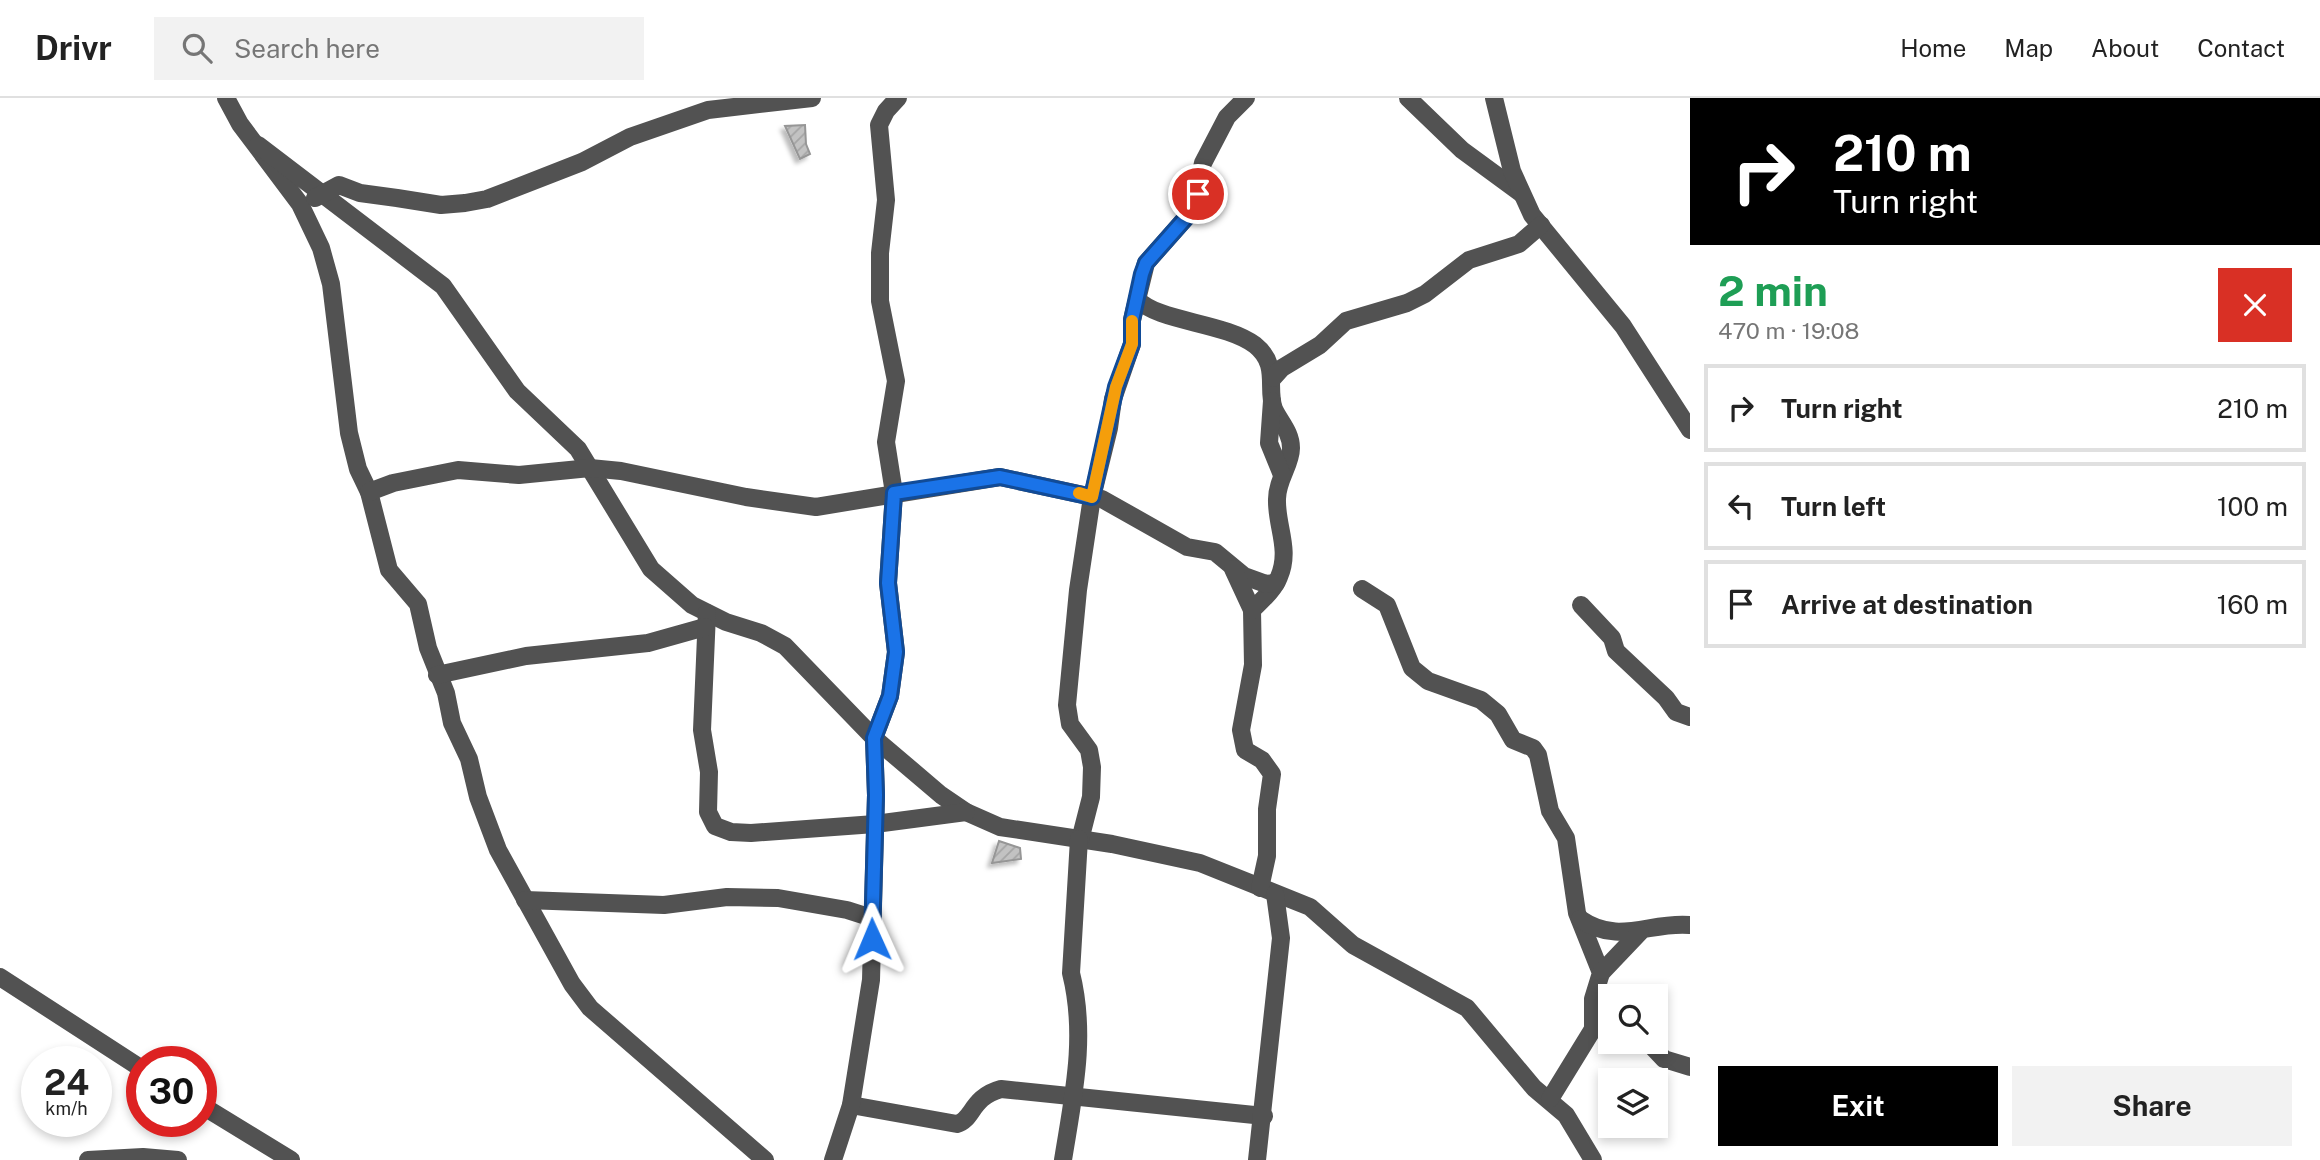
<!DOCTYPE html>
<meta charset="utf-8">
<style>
body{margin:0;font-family:"Public Sans",sans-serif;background:#f2f2f2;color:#222;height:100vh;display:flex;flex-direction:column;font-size:26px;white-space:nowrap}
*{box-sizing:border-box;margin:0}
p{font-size:23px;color:#767676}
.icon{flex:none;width:38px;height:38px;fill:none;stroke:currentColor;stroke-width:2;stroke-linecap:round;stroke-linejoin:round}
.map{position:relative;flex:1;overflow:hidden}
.side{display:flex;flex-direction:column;background:#fff;width:630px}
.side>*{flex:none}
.banner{background:#000;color:#fff;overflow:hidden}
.controls{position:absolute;left:1598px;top:886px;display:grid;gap:14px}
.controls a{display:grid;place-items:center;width:70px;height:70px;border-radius:0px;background:#fff;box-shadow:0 4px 10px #0003;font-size:35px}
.speed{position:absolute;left:21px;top:948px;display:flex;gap:14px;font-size:35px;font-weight:700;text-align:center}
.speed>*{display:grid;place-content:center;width:91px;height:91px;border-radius:50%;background:#fff;box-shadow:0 4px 10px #0003;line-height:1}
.speed small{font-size:18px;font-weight:400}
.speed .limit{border:10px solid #d22;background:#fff;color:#111}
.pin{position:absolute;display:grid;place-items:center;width:60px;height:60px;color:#fff;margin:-30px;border:4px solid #fff;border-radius:50%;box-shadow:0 2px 7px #0007}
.me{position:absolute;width:77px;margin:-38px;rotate:359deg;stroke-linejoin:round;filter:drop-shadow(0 0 5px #0008)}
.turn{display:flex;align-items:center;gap:24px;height:147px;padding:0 28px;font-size:32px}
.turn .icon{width:91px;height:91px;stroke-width:2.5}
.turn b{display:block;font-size:49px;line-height:60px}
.round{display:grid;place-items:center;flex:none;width:74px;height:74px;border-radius:0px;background:#f2f2f2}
.summary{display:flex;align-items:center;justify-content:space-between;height:119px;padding:0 28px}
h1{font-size:42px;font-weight:700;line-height:52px;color:#1e9e55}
.cta{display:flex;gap:14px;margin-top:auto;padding:14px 28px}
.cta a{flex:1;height:80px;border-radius:0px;background:#000;color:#fff;font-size:28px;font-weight:700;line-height:80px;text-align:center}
.cta a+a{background:#f2f2f2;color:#222}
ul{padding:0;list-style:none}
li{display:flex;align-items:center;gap:21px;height:88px;margin:0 14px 10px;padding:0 14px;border:4px solid #e0e0e0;border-radius:0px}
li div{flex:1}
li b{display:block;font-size:26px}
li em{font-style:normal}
header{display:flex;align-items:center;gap:42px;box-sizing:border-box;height:98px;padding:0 35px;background:#fff;border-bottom:2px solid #e0e0e0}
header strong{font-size:33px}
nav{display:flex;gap:38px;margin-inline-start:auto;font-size:24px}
.search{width:490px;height:63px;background:#f2f2f2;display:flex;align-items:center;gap:18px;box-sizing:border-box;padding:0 24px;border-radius:0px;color:#767676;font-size:26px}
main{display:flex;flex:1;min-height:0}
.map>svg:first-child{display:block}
.building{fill:url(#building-hatch);stroke:#969696;stroke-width:2;filter:url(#shadow)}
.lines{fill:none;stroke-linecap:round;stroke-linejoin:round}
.minor{stroke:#525252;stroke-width:18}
.route-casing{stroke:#114b97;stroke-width:18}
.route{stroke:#1a73e8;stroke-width:12}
.slow{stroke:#f59e0b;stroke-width:12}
</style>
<header>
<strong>Drivr</strong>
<div class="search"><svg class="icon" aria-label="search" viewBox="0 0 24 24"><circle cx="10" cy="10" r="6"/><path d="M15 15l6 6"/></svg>Search here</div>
<nav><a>Home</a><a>Map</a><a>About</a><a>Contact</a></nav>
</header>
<main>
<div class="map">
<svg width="1690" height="1062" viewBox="0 0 1690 1062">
<defs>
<pattern id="building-hatch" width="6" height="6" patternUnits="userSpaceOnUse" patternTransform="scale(1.75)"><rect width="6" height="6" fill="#c2c2c2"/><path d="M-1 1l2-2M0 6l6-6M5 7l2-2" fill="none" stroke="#a5a5a5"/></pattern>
<filter id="shadow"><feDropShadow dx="-4" dy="4" stdDeviation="2" flood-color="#0004"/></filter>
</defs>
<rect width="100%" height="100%" fill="#fff"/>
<g class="building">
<polygon points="805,27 806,46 810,56 800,61 785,28"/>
<polygon points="999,743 1020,750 1021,761 992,765"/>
</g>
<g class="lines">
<g class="minor">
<polyline points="226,0 240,26 300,106 321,150 331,186 349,335 358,371 369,394 389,472 418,506 428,550 446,595 452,625 469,661 478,699 498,752 572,886 590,910 765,1062"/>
<polyline points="1408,0 1462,52 1522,96"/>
<polyline points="1494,0 1512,73 1532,117 1623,228 1690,332"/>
<polyline points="258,47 443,188 517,293 578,351 651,471 692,507 726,524 761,535 785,548 874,640 941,697 966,714 1000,729 1112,746 1200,765 1310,809 1353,847 1467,910 1534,990 1566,1017 1593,1062"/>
<polyline points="315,100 339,87 360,95 397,100 441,107 465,105 487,101 582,64 630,39 708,12 812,0"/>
<path d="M1137 201C1158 224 1224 224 1255 247 1280 267 1266 290 1274 311 1280 324 1291 334 1291 350 1291 367 1277 382 1277 401 1276 428 1291 451 1279 479 1274 492 1262 502 1252 512L1253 567 1241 632 1245 652 1262 662 1272 676 1267 711V758L1260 790"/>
<polyline points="1273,280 1282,270 1320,247 1346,223 1407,205 1425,196 1469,162 1519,146 1541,127"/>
<polyline points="1272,303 1269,345 1282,377"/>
<polyline points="369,394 393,385 458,372 519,377 590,370 621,373 746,399 816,409 1000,379 1102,401 1187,449 1215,454 1244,478 1266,486 1276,485"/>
<polyline points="1233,471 1252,512"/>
<polyline points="1362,491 1387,507 1412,570 1428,583 1481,602 1498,616 1513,642 1533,650 1538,657 1550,713 1566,740 1577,815 1601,875 1593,901 1593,931 1550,1001"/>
<polyline points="1581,507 1612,540 1616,553 1666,600 1676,614 1690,619"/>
<polyline points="707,515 702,632 709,674 708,714 715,728 731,734 751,735 875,726 966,714"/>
<polyline points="437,577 526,558 648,545 705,529"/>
<polyline points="1080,742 1091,699 1092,669 1089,652 1070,626 1067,607 1078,492 1092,399 1109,330 1113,301 1132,246 1132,222 1146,165 1192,113 1203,65 1227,19 1246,0"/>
<polyline points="525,802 664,807 727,799 778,800 847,812 872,820"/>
<path d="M1580 821C1619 848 1650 823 1690 827"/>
<polyline points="1601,875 1640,834"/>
<polyline points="0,879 142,971"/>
<polyline points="1647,943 1664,961 1690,969"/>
<polyline points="201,1007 291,1062"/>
<path d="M851 1007 957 1026C973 1022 971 999 1001 991L1264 1018"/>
<polyline points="88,1062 143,1059 178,1062"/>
<polyline points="833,1062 851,1007 871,882 876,697 874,640 890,598 896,554 888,485 894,395 886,344 896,283 880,203 880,155 886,102 879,27 886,13 898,0"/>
<path d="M1063 1062C1073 999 1087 939 1071 875L1079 741"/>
<polyline points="1257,1062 1281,840 1275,796"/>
</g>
</g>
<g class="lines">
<defs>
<polyline id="route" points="872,841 876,697 874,640 890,598 896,554 888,485 894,395 1000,379 1092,399 1116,289 1132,246 1132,222 1142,176 1146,165 1192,113 1198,96"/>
</defs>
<use href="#route" class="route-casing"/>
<use href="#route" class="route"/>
<polyline class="slow" points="1079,395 1092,399 1116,289 1132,246 1132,223"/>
</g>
</svg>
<div class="controls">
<a><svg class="icon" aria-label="search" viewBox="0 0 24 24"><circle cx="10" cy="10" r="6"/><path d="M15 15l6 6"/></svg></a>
<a><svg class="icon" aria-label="layers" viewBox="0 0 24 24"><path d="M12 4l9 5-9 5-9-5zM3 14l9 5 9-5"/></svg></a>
</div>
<div class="speed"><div>24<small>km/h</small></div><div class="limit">30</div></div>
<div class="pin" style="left:1198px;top:96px;background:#d93025"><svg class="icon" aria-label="arrive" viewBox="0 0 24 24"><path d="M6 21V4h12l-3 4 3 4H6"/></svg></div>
<svg class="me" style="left:872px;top:841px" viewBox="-20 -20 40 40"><path d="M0-17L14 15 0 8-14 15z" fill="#1a73e8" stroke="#fff" stroke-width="4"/></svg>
</div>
<section class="side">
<div class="banner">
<div class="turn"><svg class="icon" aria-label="right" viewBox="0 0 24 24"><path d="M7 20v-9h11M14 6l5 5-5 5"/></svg><div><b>210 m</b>Turn right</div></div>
</div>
<div class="summary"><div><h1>2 min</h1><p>470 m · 19:08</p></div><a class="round" style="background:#d93025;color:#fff"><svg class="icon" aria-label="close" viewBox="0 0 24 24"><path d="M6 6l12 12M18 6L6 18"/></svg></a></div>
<ul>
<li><svg class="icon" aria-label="right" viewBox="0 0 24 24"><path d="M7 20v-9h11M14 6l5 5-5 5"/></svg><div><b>Turn right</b></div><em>210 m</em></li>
<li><svg class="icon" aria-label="left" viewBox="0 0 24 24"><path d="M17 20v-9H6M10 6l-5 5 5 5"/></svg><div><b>Turn left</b></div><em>100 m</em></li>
<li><svg class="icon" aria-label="arrive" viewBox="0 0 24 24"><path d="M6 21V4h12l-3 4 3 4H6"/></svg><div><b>Arrive at destination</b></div><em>160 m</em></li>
</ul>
<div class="cta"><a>Exit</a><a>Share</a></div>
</section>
</main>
